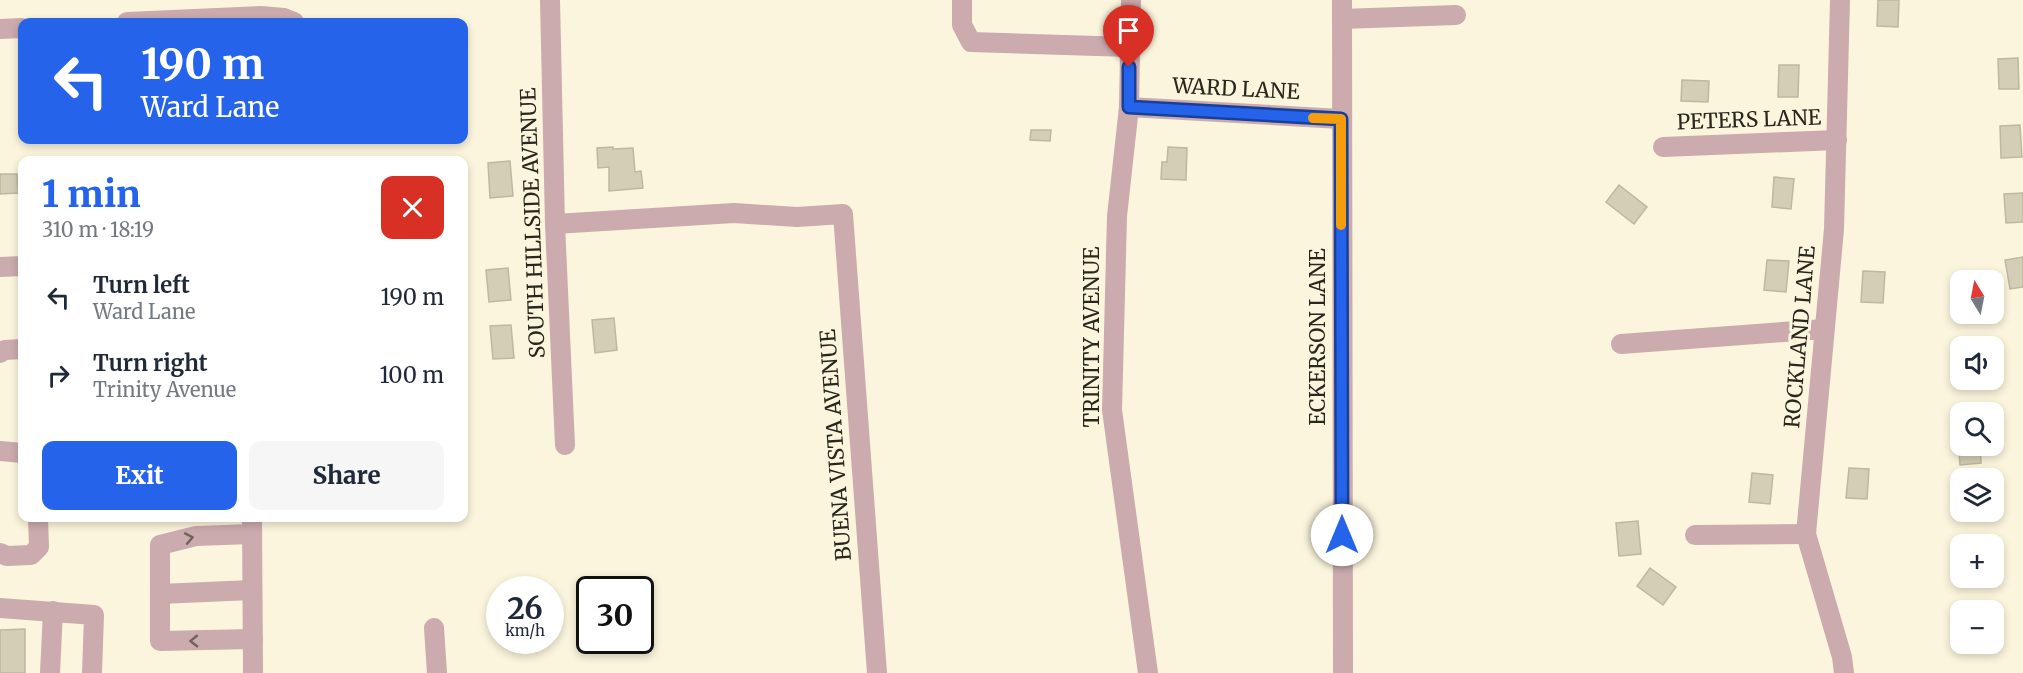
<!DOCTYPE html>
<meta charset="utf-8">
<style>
body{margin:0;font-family:Merriweather,serif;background:#f6f6f7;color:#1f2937;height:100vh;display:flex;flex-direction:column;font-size:22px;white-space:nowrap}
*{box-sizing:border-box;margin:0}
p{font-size:20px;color:#747a83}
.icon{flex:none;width:33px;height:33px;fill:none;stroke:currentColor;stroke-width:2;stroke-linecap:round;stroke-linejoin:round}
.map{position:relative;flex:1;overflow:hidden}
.drawer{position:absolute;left:18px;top:156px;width:450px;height:366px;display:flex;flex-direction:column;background:#fff;border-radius:12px;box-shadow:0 3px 9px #0003}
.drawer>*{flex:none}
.top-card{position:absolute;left:18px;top:18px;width:450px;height:126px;border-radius:12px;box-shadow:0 3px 9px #0003;background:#2563eb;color:#fff;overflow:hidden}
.needle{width:39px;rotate:350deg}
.tools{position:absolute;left:1950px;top:270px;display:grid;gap:12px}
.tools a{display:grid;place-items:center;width:54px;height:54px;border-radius:12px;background:#fff;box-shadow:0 3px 9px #0003;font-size:30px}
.speed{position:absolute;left:486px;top:576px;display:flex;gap:12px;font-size:30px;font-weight:700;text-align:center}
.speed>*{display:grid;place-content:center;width:78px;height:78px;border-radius:50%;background:#fff;box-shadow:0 3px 9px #0003;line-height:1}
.speed small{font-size:15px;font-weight:400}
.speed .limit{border:3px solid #111;border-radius:9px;background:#fff;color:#111}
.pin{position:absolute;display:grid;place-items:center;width:51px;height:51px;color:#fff;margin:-62px -26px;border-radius:50% 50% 50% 0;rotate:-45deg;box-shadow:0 0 6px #0007}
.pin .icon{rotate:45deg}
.me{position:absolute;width:66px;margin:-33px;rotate:0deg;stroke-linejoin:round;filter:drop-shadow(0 0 4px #0008)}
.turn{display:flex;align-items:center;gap:21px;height:126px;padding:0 24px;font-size:27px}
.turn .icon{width:78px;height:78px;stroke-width:2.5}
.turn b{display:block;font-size:42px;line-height:51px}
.round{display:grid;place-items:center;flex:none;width:63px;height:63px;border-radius:12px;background:#f6f6f7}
.headline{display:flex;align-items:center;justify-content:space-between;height:102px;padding:0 24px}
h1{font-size:36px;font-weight:800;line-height:45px;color:#2563eb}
.cta{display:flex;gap:12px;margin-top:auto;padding:12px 24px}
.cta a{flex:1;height:69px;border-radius:12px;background:#2563eb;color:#fff;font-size:24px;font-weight:800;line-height:69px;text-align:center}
.cta a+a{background:#f6f6f7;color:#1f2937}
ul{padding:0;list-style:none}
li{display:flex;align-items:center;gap:18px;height:78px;padding:0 24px}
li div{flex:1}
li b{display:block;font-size:22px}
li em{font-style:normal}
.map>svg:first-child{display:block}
.building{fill:#d4ceb6;stroke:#bdb8a0;stroke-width:1.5}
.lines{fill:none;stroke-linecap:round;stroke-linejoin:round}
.minor{stroke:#cbabad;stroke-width:20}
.oneway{stroke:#72625e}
.route-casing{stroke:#184099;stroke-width:15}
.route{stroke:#2563eb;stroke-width:10}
.slow{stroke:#f59e0b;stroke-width:10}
.labels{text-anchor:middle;stroke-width:6;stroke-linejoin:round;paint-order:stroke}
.street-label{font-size:21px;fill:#29261d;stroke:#fbf5dd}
</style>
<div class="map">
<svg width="2023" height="673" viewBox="0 0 2023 673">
<rect width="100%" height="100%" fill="#fbf5dd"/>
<g class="building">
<polygon points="1878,0 1899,0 1898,27 1877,26"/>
<polygon points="2018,58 2019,89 1999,89 1998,59"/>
<polygon points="1779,65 1799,65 1798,97 1778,97"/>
<polygon points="1682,80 1709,81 1708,102 1681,101"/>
<polygon points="2020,125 2022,157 2001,158 2000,126"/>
<polygon points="1031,130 1051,130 1050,141 1030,140"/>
<polygon points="613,147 613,149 633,148 635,172 641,171 643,188 609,191 609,167 598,168 597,148"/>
<polygon points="1168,147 1187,148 1186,180 1161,179 1162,162 1167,162"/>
<polygon points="510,161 513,196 490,198 488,163"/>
<polygon points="0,174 17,174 18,193 0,194"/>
<polygon points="1774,177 1794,179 1791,209 1772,207"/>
<polygon points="1619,185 1647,207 1634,224 1606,202"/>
<polygon points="2023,193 2023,222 2006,223 2004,194"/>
<polygon points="2023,257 2023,287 2010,289 2005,260"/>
<polygon points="1767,260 1789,261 1786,292 1764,290"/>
<polygon points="508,268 511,300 489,302 486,270"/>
<polygon points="1863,271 1885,272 1883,303 1861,302"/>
<polygon points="614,318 617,350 595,353 592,320"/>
<polygon points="511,325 514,358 493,359 490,326"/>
<polygon points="1958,435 1960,435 1960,446 1980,446 1981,463 1960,465"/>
<polygon points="1849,468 1869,469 1867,499 1846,498"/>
<polygon points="1752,473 1773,475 1770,504 1749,502"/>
<polygon points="1638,521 1641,554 1619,556 1616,523"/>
<polygon points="1650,568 1676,587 1663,605 1637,586"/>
<polygon points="25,629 25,673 0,673 0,630"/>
</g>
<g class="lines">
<g class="minor">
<polyline points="550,0 555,224 565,445"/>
<polyline points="962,0 962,25 971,42 1129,47"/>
<polyline points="1131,0 1129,107 1117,216 1112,410 1148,673"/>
<polyline points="1342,0 1343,673"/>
<polyline points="1840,0 1834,229 1806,534 1842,657 1844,673"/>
<polyline points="1342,19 1456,15"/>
<polyline points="127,22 261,16 284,18 294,22"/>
<polyline points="0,29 22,28"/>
<polyline points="1129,107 1341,119"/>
<polyline points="1663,147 1837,140"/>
<polyline points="555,224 734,213 797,217 843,214 877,673"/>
<polyline points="0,267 22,266"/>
<polyline points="1621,344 1824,329"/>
<polyline points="0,353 5,350 22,349"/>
<polyline points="0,451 22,453"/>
<polyline points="252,518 253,673"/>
<polyline points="252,534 196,536 160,545 160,641 253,639"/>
<polyline points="1695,535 1806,534"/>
<polyline points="0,553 7,556 31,555 39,547 38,518"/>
<polyline points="160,594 252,590"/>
<polyline points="0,608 94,615 92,673"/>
<polyline points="434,628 437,673"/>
<polyline points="50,673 53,611"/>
</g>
</g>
<defs><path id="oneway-chevron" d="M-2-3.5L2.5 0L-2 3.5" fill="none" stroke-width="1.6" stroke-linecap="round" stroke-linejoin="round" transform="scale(1.5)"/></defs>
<g class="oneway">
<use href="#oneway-chevron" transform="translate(189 538) rotate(-11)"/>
<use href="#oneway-chevron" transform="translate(194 641) rotate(179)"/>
</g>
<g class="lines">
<defs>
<polyline id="route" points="1129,67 1129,107 1341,119 1342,535"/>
</defs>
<use href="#route" class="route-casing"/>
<use href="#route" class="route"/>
<polyline class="slow" points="1313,118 1341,119 1341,225"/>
</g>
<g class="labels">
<g class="street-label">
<text transform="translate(1236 89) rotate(3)" y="7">WARD LANE</text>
<text transform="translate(1749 120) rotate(-2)" y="7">PETERS LANE</text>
<text transform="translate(533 223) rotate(-92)" y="7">SOUTH HILLSIDE AVENUE</text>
<text transform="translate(1092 337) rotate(-90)" y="7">TRINITY AVENUE</text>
<text transform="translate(1318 337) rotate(-90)" y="7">ECKERSON LANE</text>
<text transform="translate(1800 337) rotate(-85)" y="7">ROCKLAND LANE</text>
<text transform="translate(836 445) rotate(-94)" y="7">BUENA VISTA AVENUE</text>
</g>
</g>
</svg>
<div class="tools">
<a><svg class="needle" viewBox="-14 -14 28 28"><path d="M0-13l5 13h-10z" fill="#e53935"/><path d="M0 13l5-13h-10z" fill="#747a83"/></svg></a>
<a><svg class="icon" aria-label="sound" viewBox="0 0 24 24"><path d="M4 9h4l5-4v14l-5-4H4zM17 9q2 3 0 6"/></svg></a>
<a><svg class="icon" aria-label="search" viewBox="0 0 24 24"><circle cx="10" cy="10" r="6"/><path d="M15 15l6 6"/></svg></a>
<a><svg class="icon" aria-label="layers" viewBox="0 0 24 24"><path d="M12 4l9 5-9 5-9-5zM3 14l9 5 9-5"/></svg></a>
<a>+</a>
<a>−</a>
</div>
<div class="speed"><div>26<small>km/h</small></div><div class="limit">30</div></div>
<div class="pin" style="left:1129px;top:67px;background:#d93025"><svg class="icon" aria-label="arrive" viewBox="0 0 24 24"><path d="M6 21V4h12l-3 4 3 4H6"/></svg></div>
<svg class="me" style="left:1342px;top:535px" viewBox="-20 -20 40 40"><circle r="19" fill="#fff"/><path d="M0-13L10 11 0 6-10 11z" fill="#2563eb"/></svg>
<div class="top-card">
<div class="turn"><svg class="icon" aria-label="left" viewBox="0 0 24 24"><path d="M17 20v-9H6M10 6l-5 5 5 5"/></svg><div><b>190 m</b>Ward Lane</div></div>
</div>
<section class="drawer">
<div class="headline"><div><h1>1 min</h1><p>310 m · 18:19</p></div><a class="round" style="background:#d93025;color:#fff"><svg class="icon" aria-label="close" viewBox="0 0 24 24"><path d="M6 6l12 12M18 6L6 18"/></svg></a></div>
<ul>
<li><svg class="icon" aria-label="left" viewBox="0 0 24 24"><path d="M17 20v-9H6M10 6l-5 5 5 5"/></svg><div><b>Turn left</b><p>Ward Lane</p></div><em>190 m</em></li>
<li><svg class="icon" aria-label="right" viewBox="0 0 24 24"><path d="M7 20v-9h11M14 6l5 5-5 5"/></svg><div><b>Turn right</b><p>Trinity Avenue</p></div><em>100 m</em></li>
</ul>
<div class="cta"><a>Exit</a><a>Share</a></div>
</section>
</div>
